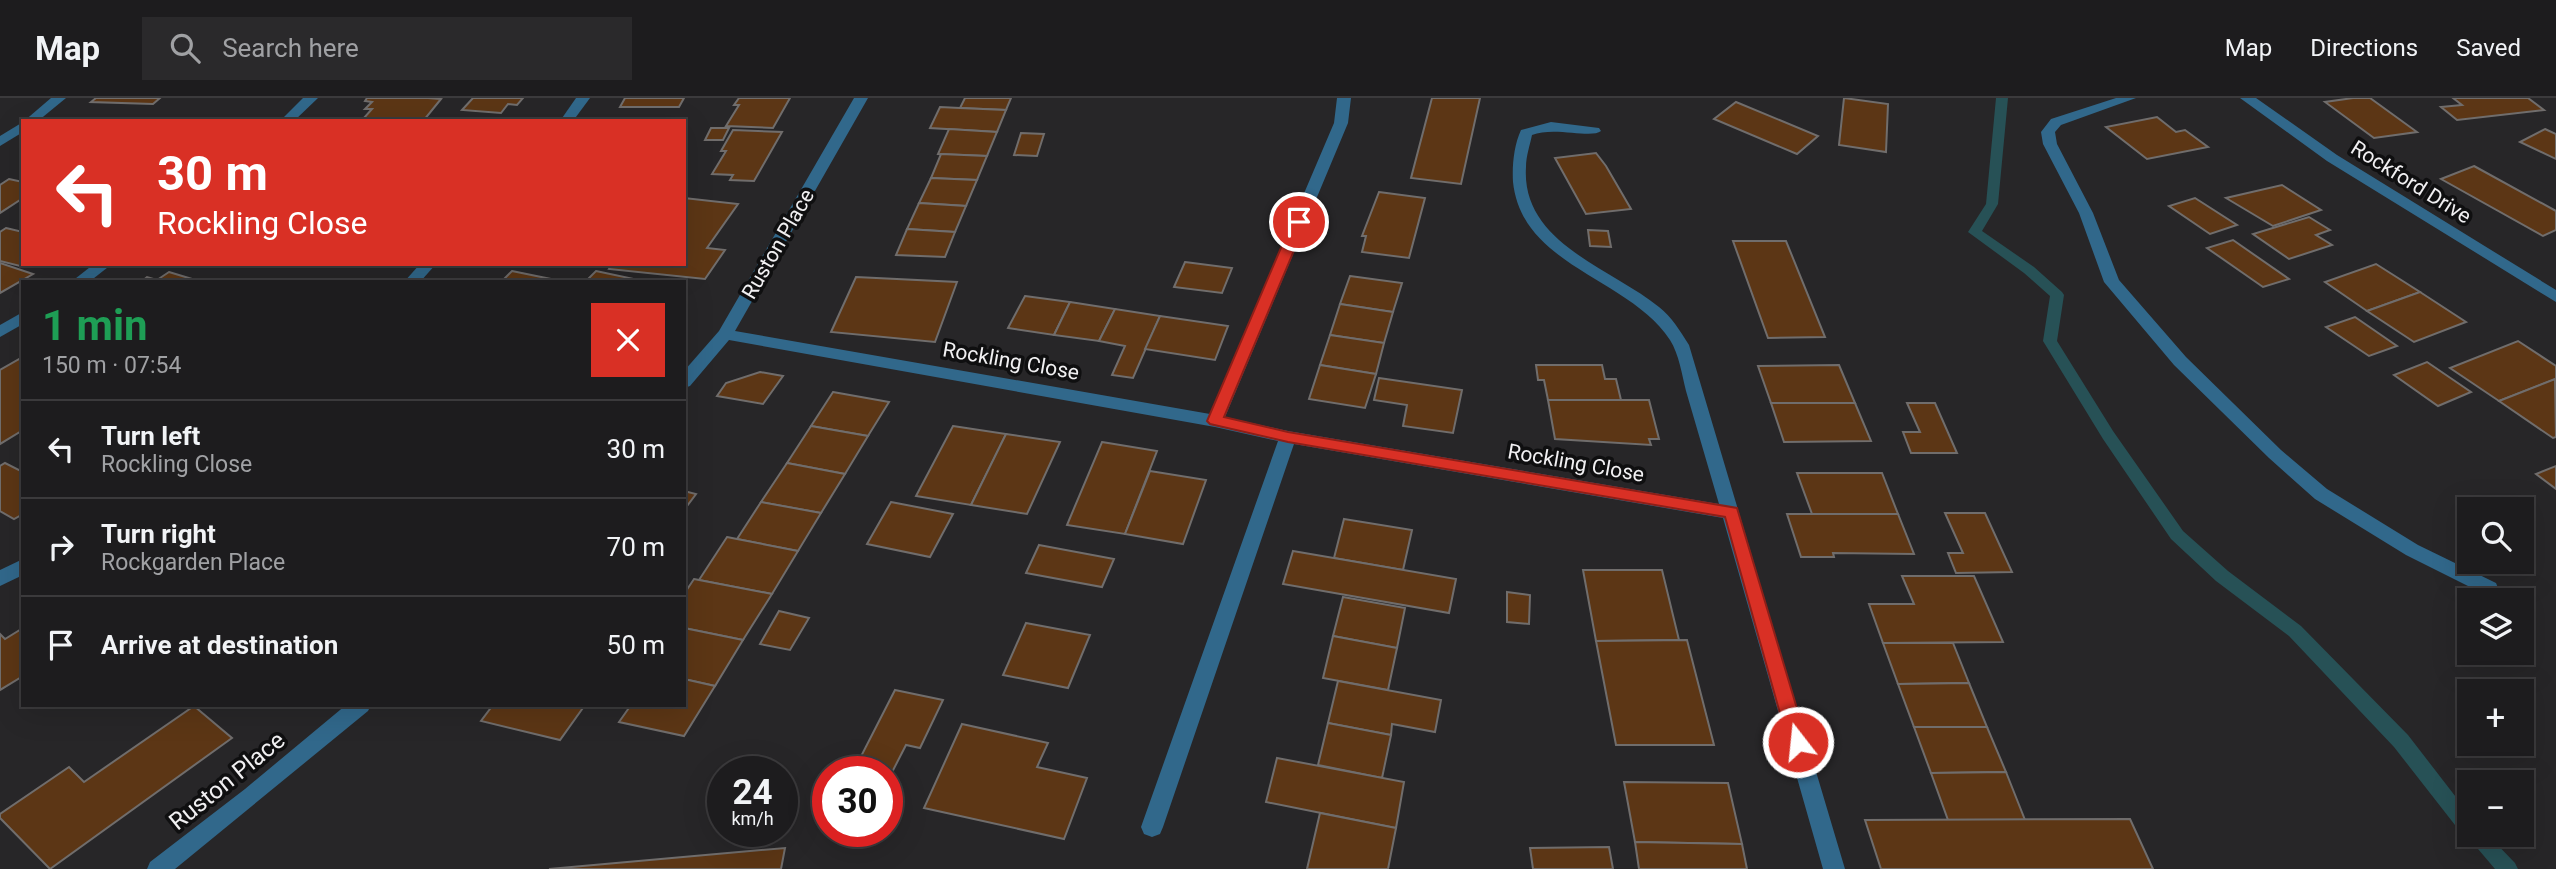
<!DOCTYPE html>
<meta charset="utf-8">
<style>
body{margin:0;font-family:Roboto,sans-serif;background:#2a292b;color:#f1f3f6;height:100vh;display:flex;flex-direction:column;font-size:26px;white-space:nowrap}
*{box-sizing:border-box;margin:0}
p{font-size:23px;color:#a0a1a4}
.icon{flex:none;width:38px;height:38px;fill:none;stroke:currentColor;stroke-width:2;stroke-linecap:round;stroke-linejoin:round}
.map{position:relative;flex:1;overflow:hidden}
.sheet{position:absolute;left:21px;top:182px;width:665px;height:427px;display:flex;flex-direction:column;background:#1d1c1e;border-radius:0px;box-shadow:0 7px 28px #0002,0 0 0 2px #3b3a3c}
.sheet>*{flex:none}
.banner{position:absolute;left:21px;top:21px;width:665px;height:147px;border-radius:0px;box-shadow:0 7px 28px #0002,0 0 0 2px #3b3a3c;background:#d93025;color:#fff;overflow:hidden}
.buttons{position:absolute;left:2457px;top:399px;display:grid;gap:14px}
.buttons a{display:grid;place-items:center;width:77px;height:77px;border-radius:0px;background:#1d1c1e;box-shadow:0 7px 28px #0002,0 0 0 2px #3b3a3c;font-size:35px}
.speed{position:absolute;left:707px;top:658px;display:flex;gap:14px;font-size:35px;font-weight:700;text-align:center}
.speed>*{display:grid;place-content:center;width:91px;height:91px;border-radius:50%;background:#1d1c1e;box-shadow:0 7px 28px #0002,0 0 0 2px #3b3a3c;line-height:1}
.speed small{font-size:18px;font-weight:400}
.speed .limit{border:10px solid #d22;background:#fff;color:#111}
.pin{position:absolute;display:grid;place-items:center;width:60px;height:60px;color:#fff;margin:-30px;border:4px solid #fff;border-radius:50%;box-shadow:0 2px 7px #0007}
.me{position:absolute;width:77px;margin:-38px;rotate:344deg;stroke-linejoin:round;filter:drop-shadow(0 0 5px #0008)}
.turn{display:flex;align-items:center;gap:24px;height:147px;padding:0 21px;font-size:32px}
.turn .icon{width:91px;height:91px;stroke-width:2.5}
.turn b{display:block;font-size:49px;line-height:60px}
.round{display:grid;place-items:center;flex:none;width:74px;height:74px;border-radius:0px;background:#2a292b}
.headline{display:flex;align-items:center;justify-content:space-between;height:119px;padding:0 21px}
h1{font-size:42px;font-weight:700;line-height:52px;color:#1e9e55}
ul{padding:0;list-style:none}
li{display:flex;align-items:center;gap:21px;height:98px;padding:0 21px;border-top:2px solid #3b3a3c}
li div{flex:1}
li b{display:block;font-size:26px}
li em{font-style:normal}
header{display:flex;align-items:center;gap:42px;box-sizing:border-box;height:98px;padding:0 35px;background:#1d1c1e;border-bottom:2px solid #3b3a3c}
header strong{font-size:33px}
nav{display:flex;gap:38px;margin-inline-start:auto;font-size:24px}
.search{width:490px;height:63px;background:#2a292b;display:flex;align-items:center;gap:18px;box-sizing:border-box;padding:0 24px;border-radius:0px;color:#a0a1a4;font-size:26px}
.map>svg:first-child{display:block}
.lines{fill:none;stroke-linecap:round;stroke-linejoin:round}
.stream{fill:#275156;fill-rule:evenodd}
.building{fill:#5c3615;stroke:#706d6c;stroke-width:2}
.minor{fill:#31688b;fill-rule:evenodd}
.route{fill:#d93025;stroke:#8d1f18;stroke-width:2}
.labels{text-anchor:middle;stroke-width:7;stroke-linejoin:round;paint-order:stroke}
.street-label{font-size:21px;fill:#f1f0f2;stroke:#0f0f10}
.near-street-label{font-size:24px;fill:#f1f0f2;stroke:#0f0f10}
</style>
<header>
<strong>Map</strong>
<div class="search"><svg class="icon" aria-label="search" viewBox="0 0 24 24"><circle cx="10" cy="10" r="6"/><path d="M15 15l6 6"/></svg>Search here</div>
<nav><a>Map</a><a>Directions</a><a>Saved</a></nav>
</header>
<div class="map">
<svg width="2556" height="771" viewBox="0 0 2556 771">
<rect width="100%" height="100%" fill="#272628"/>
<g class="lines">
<polygon class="stream" points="1996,0 2008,0 1998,106 1982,133 2034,169 2062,194 2064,197 2057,243 2113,333 2183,433 2228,473 2301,528 2408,637 2469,716 2469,737 2488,737 2515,765 2518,771 2495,771 2467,738 2462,736 2394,649 2289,538 2216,483 2171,441 2103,341 2043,243 2050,198 2024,175 1968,134 1986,106"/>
</g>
<g class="building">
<polygon points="96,0 160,0 153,6 91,4"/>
<polygon points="367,0 428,0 441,1 424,22 363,21 372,11 365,11 372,4 365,3"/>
<polygon points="473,0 523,0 517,7 508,6 501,15 462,12"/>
<polygon points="625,0 684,0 679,9 620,9"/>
<polygon points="739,0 790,0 773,30 726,28 739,7 734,7"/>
<polygon points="965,0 1011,0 1006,12 960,10"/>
<polygon points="1432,0 1480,0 1461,86 1411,80"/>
<polygon points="1844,0 1888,6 1886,54 1839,47"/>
<polygon points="2353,0 2370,0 2417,34 2374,40 2325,4"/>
<polygon points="2453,0 2528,0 2544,12 2457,22 2441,9 2462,7"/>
<polygon points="1736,4 1818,38 1797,56 1714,21"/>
<polygon points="940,9 960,10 1006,12 997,34 930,30"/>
<polygon points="2157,19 2176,34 2185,32 2208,49 2147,61 2106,29"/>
<polygon points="711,30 729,30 723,42 705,42"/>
<polygon points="949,31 997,34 987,58 938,56"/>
<polygon points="2545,31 2556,36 2556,61 2520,44"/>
<polygon points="733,32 782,34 754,83 730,82 733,77 712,76 726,53 721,53"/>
<polygon points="1021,35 1044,36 1037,58 1014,57"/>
<polygon points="1596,55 1606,68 1631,111 1586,116 1555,60"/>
<polygon points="941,56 987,58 977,82 931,80"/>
<polygon points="2474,68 2556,113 2556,132 2543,138 2441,81"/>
<polygon points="931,80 977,82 966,108 919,105"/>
<polygon points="9,81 23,84 23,100 0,115 0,87"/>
<polygon points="2282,87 2321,112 2273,128 2226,100"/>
<polygon points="1379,94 1425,100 1409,160 1362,154 1366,138 1362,138"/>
<polygon points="684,100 738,106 707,150 725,152 705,181 609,171 612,166 684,166"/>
<polygon points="2195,100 2237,127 2210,136 2169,108"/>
<polygon points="919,105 966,108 955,134 907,131"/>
<polygon points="2309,119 2330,132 2316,137 2332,147 2289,161 2253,136"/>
<polygon points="6,130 23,134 23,165 20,168 0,163 0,134"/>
<polygon points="907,131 955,134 945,159 896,157"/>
<polygon points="1588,132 1608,133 1611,149 1590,148"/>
<polygon points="2233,142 2289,181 2263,189 2207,150"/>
<polygon points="1733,143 1786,143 1825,239 1768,240"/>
<polygon points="1185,164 1232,170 1222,195 1174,189"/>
<polygon points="0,165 33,176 0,195"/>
<polygon points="2376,166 2420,194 2367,213 2325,184"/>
<polygon points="512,173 551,181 501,184"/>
<polygon points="596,173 634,181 631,184 585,184"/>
<polygon points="169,174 202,184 141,184 147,179 157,182"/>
<polygon points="1350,178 1402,185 1393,214 1340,206"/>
<polygon points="856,179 957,184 935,244 831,234"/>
<polygon points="2420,194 2466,224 2414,244 2367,213"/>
<polygon points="1025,198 1070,204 1054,237 1008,230"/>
<polygon points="1070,204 1115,211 1099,243 1054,237"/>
<polygon points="1340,206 1393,214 1384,245 1330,237"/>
<polygon points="1115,211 1160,218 1133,280 1112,277 1125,248 1099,243"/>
<polygon points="1160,218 1228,228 1215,262 1145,251"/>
<polygon points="2355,219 2397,248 2369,258 2326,229"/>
<polygon points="1330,237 1384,245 1376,276 1320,267"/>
<polygon points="2518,243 2556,268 2556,281 2499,303 2450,270"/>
<polygon points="21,260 23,332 0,346 0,272"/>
<polygon points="2427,264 2471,294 2438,308 2394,277"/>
<polygon points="1320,267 1376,276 1365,310 1309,301"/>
<polygon points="1536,267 1602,267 1605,281 1616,281 1621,302 1548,302 1544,282 1538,282"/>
<polygon points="1839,267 1855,305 1771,305 1758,268"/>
<polygon points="760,274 783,278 763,306 717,298 726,285"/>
<polygon points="1379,280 1462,292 1453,335 1403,328 1407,307 1374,302"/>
<polygon points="2555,281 2556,339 2553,340 2499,303"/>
<polygon points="833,294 889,304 868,338 811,328"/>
<polygon points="1548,302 1649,302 1659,341 1649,341 1651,347 1555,341"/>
<polygon points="1771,305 1855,305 1871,343 1784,344"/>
<polygon points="1907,305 1935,305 1957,355 1911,355 1903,334 1920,334"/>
<polygon points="811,328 868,338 845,376 787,365"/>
<polygon points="953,328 1006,336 971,407 916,398"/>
<polygon points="1006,336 1060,344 1027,416 971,407"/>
<polygon points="1102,344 1157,353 1125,436 1067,427"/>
<polygon points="5,365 23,374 23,416 14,421 0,413 0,368"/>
<polygon points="787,365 845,376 821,415 761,404"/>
<polygon points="2556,368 2556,391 2536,376"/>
<polygon points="1150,373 1206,382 1183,446 1125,436"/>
<polygon points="1797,375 1882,375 1898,416 1812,416"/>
<polygon points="684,393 696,396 684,412"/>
<polygon points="761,404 821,415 798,453 737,441"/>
<polygon points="891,404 953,416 930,459 867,446"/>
<polygon points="1945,415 1985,415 2012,474 1956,475 1948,455 1963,455"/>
<polygon points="1787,416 1898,416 1914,456 1833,455 1834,459 1801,459"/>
<polygon points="1344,421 1412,432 1403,472 1334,460"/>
<polygon points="727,439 737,441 798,453 772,496 699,482"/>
<polygon points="1039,447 1114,461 1102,489 1026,475"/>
<polygon points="1293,453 1456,481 1449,515 1283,486"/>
<polygon points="1583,472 1662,472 1679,542 1596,543"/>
<polygon points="1902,478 1974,478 2003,544 1883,545 1869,506 1914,506"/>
<polygon points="694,481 699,482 772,496 743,542 684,530 684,496"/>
<polygon points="1507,494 1530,497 1529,526 1507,524"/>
<polygon points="1343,499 1405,510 1397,550 1333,538"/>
<polygon points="779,513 809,520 790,552 760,546"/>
<polygon points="1026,525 1090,537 1068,590 1003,577"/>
<polygon points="23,530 23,578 0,592 0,536 5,541"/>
<polygon points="684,530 743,542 715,588 684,581"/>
<polygon points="1333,538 1397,550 1388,592 1323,580"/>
<polygon points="1687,542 1714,647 1616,647 1596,543"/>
<polygon points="1883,545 1953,545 1969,585 1898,586"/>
<polygon points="684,581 715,588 684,638 619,624 631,607 684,607"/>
<polygon points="1338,583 1441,602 1435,634 1392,626 1391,637 1328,625"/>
<polygon points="1969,585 1987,629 1914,629 1898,586"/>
<polygon points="895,592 943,602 920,650 906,647 887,684 887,674 853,674"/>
<polygon points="493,607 585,607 560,642 481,623"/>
<polygon points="194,608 232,640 50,771 0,720 0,716 69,669 84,684"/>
<polygon points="1328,625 1391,637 1382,680 1318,667"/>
<polygon points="962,626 1048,645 1037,669 1087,680 1064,741 924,710"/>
<polygon points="1914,629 1987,629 2006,674 1931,675"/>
<polygon points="1277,660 1404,684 1396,730 1266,704"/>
<polygon points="2006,674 2025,722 1948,722 1931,675"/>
<polygon points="1624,684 1728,685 1742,746 1635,744"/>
<polygon points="1320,715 1396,730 1388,771 1307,771"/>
<polygon points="2130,721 2153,771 1881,771 1865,722"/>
<polygon points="1635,744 1742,746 1747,771 1639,771"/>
<polygon points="1609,749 1613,771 1533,771 1530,750"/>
<polygon points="785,750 781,771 549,771"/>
</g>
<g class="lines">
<g class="minor">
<polygon points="51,0 66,0 38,23 23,24"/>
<polygon points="303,0 318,0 294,23 280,23"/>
<polygon points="576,0 590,0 573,23 560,23"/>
<path d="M854 0H868L735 233 1210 316 1334 25 1337 0H1351L1348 25 1225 319 1288 333 1719 406C1708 368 1697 331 1686 293 1682 277 1679 256 1670 242 1630 180 1522 169 1513 84 1512 67 1514 47 1521 32L1551 24 1599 30 1601 33C1591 41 1554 28 1532 37 1530 47 1526 58 1526 69 1521 145 1611 170 1659 209 1672 219 1680 233 1689 247L1845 771H1823L1723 420 1294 346 1163 729 1160 736 1152 739 1144 736 1141 729 1278 343 1215 329 729 242 690 288 684 290V273L719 233Z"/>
<polygon points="2116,0 2136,0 2061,27 2055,34 2057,46 2093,115 2119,182 2186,259 2281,352 2327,391 2418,447 2496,485 2498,490 2496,495 2482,495 2406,457 2315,401 2269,360 2174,267 2104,184 2079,115 2043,46 2041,34 2051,21"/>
<polygon points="2240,0 2256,0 2337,57 2556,192 2556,204 2327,63"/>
<polygon points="23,24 23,34 0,48 0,38"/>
<polygon points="94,166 112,166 89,184 71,184"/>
<polygon points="420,166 436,166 420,184 404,184"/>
<polygon points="23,214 23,226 0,239 0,227"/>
<polygon points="23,461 23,477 0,488 0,472"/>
<polygon points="346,607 371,607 368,613 175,771 147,771 150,764 245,691"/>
</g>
</g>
<polygon class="route" points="1299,120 1306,124 1224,319 1288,334 1737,410 1807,644 1804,649 1791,649 1788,644 1725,419 1288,344 1210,326 1207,323 1292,124"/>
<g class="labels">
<g class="street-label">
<text transform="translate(2411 84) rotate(32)" y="7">Rockford Drive</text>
<text transform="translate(778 146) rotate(-60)" y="7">Ruston Place</text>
<text transform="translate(1011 263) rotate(10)" y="7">Rockling Close</text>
<text transform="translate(1576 365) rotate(10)" y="7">Rockling Close</text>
</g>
<g class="near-street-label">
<text transform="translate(227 683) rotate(-39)" y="8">Ruston Place</text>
</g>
</g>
</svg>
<div class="buttons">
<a><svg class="icon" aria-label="search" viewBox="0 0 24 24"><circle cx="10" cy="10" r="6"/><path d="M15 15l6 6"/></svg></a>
<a><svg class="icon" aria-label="layers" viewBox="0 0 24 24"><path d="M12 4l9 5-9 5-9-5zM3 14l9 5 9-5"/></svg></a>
<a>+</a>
<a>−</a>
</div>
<div class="speed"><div>24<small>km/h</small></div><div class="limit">30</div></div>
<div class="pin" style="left:1299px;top:124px;background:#d93025"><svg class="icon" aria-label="arrive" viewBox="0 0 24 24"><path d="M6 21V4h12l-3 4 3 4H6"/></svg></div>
<svg class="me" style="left:1798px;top:644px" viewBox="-20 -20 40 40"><circle r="17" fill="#d93025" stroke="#fff" stroke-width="3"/><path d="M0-11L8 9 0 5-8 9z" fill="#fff"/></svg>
<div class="banner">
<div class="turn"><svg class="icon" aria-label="left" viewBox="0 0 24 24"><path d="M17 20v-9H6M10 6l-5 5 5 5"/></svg><div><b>30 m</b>Rockling Close</div></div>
</div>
<section class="sheet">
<div class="headline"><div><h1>1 min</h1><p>150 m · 07:54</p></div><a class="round" style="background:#d93025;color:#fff"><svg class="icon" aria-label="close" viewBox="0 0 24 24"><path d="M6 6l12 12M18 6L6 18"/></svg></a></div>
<ul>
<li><svg class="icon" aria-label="left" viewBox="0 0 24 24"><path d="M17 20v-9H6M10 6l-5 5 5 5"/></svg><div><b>Turn left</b><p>Rockling Close</p></div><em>30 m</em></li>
<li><svg class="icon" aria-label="right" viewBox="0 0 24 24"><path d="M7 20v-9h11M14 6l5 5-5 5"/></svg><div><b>Turn right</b><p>Rockgarden Place</p></div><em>70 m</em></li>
<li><svg class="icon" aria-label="arrive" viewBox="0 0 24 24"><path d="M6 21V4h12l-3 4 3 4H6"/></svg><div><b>Arrive at destination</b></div><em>50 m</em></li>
</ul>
</section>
</div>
